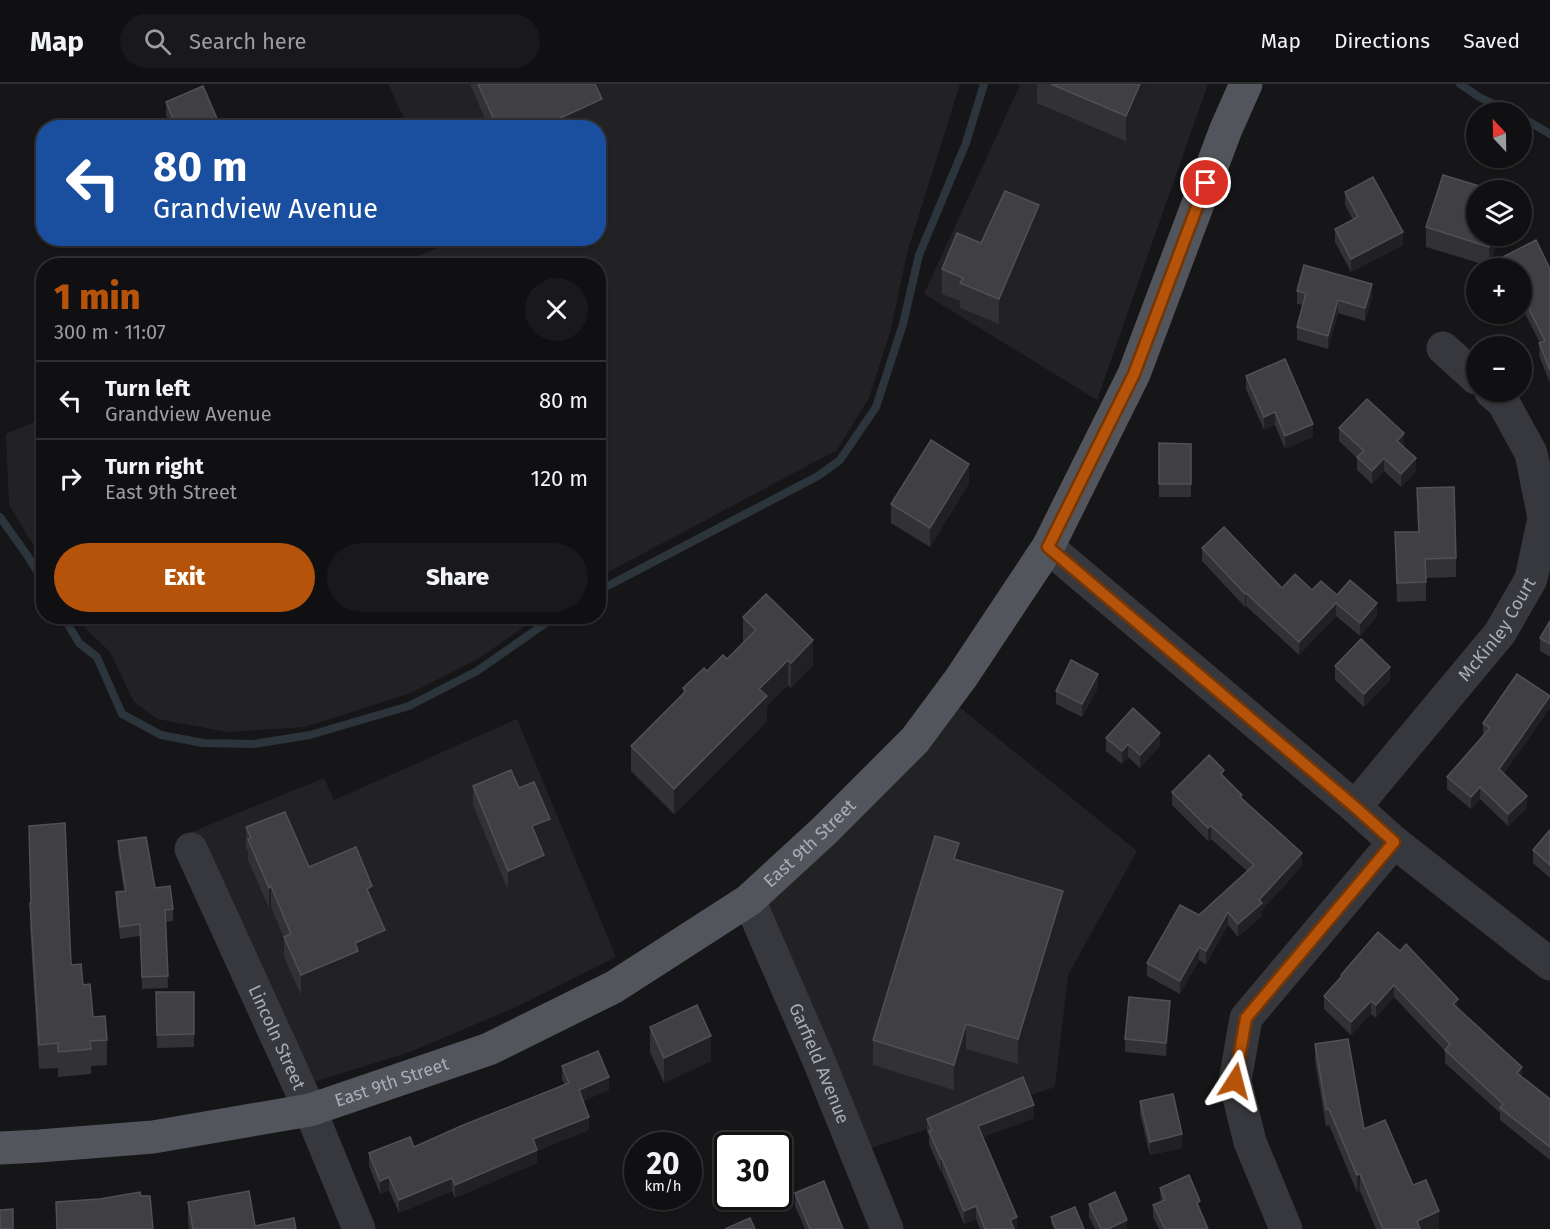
<!DOCTYPE html>
<meta charset="utf-8">
<style>
body{margin:0;font-family:"Fira Sans",sans-serif;background:#19191b;color:#f1f3f6;height:100vh;display:flex;flex-direction:column;font-size:22px;white-space:nowrap}
*{box-sizing:border-box;margin:0}
p{font-size:20px;color:#9c9d9f}
.icon{flex:none;width:33px;height:33px;fill:none;stroke:currentColor;stroke-width:2;stroke-linecap:round;stroke-linejoin:round}
.map{position:relative;flex:1;overflow:hidden}
.side{position:absolute;left:36px;top:174px;width:570px;height:366px;display:flex;flex-direction:column;background:#101012;border-radius:24px;box-shadow:0 2px 4px #0004,0 0 0 2px #303032}
.side>*{flex:none}
.banner{position:absolute;left:36px;top:36px;width:570px;height:126px;border-radius:24px;box-shadow:0 2px 4px #0004,0 0 0 2px #303032;background:#1a4fa0;color:#fff;overflow:hidden}
.needle{width:39px;rotate:338deg}
.buttons{position:absolute;left:1466px;top:18px;display:grid;gap:12px}
.buttons a{display:grid;place-items:center;width:66px;height:66px;border-radius:50%;background:#101012;box-shadow:0 2px 4px #0004,0 0 0 2px #303032;font-size:30px}
.speed{position:absolute;left:624px;top:1048px;display:flex;gap:12px;font-size:30px;font-weight:700;text-align:center}
.speed>*{display:grid;place-content:center;width:78px;height:78px;border-radius:50%;background:#101012;box-shadow:0 2px 4px #0004,0 0 0 2px #303032;line-height:1}
.speed small{font-size:15px;font-weight:400}
.speed .limit{border:3px solid #111;border-radius:9px;background:#fff;color:#111}
.pin{position:absolute;display:grid;place-items:center;width:51px;height:51px;color:#fff;margin:-26px;border:3px solid #fff;border-radius:50%;box-shadow:0 2px 6px #0007}
.me{position:absolute;width:66px;margin:-33px;rotate:9deg;stroke-linejoin:round;filter:drop-shadow(0 0 4px #0008)}
.turn{display:flex;align-items:center;gap:21px;height:126px;padding:0 18px;font-size:27px}
.turn .icon{width:78px;height:78px;stroke-width:2.5}
.turn b{display:block;font-size:42px;line-height:51px}
.round{display:grid;place-items:center;flex:none;width:63px;height:63px;border-radius:32px;background:#19191b}
.summary{display:flex;align-items:center;justify-content:space-between;height:102px;padding:0 18px}
h1{font-size:36px;font-weight:800;line-height:45px;color:#b45309}
.action{display:flex;gap:12px;margin-top:auto;padding:12px 18px}
.action a{flex:1;height:69px;border-radius:36px;background:#b45309;color:#fff;font-size:24px;font-weight:800;line-height:69px;text-align:center}
.action a+a{background:#19191b;color:#f1f3f6}
ul{padding:0;list-style:none}
li{display:flex;align-items:center;gap:18px;height:78px;padding:0 18px;border-top:2px solid #303032}
li div{flex:1}
li b{display:block;font-size:22px}
li em{font-style:normal}
header{display:flex;align-items:center;gap:36px;box-sizing:border-box;height:84px;padding:0 30px;background:#101012;border-bottom:2px solid #303032}
header strong{font-size:28px}
nav{display:flex;gap:33px;margin-inline-start:auto;font-size:21px}
.search{width:420px;height:54px;background:#19191b;display:flex;align-items:center;gap:15px;box-sizing:border-box;padding:0 21px;border-radius:33px;color:#9c9d9f;font-size:22px}
.map>svg:first-child{display:block}
.built{fill:#222225}
.lines{fill:none;stroke-linecap:round;stroke-linejoin:round}
.stream{stroke:#2c353c;stroke-width:8}
.minor{stroke:#37383d;stroke-width:33}
.major{stroke:#53555c;stroke-width:33}
.wall{fill:#323236}
.shaded-wall{fill:#212124}
.building{fill:#3f3f44;stroke:#4f5156;stroke-width:1.5}
.route-casing{stroke:#753606;stroke-width:15}
.route{stroke:#b45309;stroke-width:10}
.labels{text-anchor:middle;stroke-width:6;stroke-linejoin:round;paint-order:stroke}
.street-label{font-size:18px;fill:#a8adb8;stroke:#111113}
</style>
<header>
<strong>Map</strong>
<div class="search"><svg class="icon" aria-label="search" viewBox="0 0 24 24"><circle cx="10" cy="10" r="6"/><path d="M15 15l6 6"/></svg>Search here</div>
<nav><a>Map</a><a>Directions</a><a>Saved</a></nav>
</header>
<div class="map">
<svg width="1550" height="1145" viewBox="0 0 1550 1145">
<rect width="100%" height="100%" fill="#161618"/>
<g class="built">
<polygon points="388,0 960,0 907,169 891,245 869,314 837,366 599,493 598,182 397,181 459,155 598,154 598,44 408,43"/>
<polygon points="1017,0 1208,0 1097,316 924,210 1020,1"/>
<polygon points="43,334 43,477 9,421 6,350"/>
<polygon points="77,533 538,533 478,575 411,609 305,643 228,648 157,635 134,618 110,568 83,542"/>
<polygon points="953,618 1137,767 1068,891 1055,1003 862,1067 762,815"/>
<polygon points="517,635 616,873 514,924 410,968 288,1006 177,754 324,694 334,716"/>
</g>
<g class="lines">
<g class="stream">
<polyline points="1460,0 1479,13 1511,28"/>
<polyline points="1521,33 1550,50"/>
<polyline points="0,433 27,471 44,499"/>
<polyline points="598,507 818,392 840,376 876,323 903,240 919,171 966,59 984,0"/>
<polyline points="63,532 79,559 97,573 122,630 161,651 203,659 253,660 310,651 409,622 477,587 556,532"/>
</g>
<g class="minor">
<polyline points="1443,264 1476,294"/>
<polyline points="1048,463 1355,723 1394,758 1550,880"/>
<path id="s1" d="M1355 723 1500 549 1531 495 1544 434 1531 369 1503 318 1491 308"/>
<path id="s2" d="M191 765 310 1026 359 1145"/>
<path id="s3" d="M749 816 819 977 887 1145"/>
<polyline points="1286,1145 1250,1058 1235,997 1246,934 1394,758"/>
</g>
<path class="major" id="s4" d="M0 1064 39 1062 153 1053 310 1026 489 965 614 903 749 816 824 747 915 656 961 594 1048 463 1134 290 1226 45 1246 0"/>
</g>
<g class="wall">
<polygon points="470,0 595,0 602,34 582,44 489,44"/>
<polygon points="1037,0 1150,0 1126,57 1037,19"/>
<polygon points="166,18 221,44 172,44 166,31"/>
<polygon points="1479,106 1476,152 1499,152 1489,182 1426,163 1426,143"/>
<polygon points="1345,108 1403,161 1351,188 1335,158 1335,145 1353,136 1345,121"/>
<polygon points="1039,146 999,240 960,224 960,217 942,210 942,185 981,159"/>
<polygon points="1503,173 1550,185 1550,299 1539,272 1540,259 1521,222 1521,184 1503,184"/>
<polygon points="1297,207 1372,213 1365,237 1338,229 1328,265 1297,256 1297,243 1303,221 1297,220"/>
<polygon points="1246,292 1313,353 1285,365 1275,341 1264,346 1246,305"/>
<polygon points="1339,344 1404,362 1416,387 1401,403 1384,387 1372,400 1357,386 1357,374 1339,357"/>
<polygon points="1159,359 1191,360 1191,413 1159,413"/>
<polygon points="969,399 930,463 891,439 891,420"/>
<polygon points="1417,404 1456,474 1456,493 1426,494 1426,517 1397,518 1395,448 1418,448"/>
<polygon points="1202,464 1282,504 1312,506 1337,511 1377,532 1360,552 1336,532 1299,571 1246,522 1245,523 1202,477"/>
<polygon points="743,533 813,581 791,604 788,601 767,622 767,637 674,730 631,687 631,662 683,609 683,604 707,587 727,575 743,558"/>
<polygon points="1550,537 1550,573 1540,567 1540,554"/>
<polygon points="1335,582 1390,596 1364,623 1335,596"/>
<polygon points="1098,603 1082,633 1056,620 1056,607"/>
<polygon points="1550,624 1504,689 1527,724 1508,742 1480,715 1471,725 1447,705 1447,693 1483,651 1483,639"/>
<polygon points="1106,654 1160,662 1140,684 1128,673 1122,680 1106,667"/>
<polygon points="1224,693 1242,714 1302,782 1262,826 1262,832 1238,853 1228,841 1206,880 1199,876 1180,910 1147,892 1147,879 1247,787 1211,755 1208,757 1172,721 1172,708"/>
<polygon points="473,702 519,704 550,754 539,758 544,790 508,806 473,721"/>
<polygon points="29,742 71,881 83,901 93,933 107,956 107,981 91,982 91,990 58,993 58,984 39,985 30,844 30,819 31,819"/>
<polygon points="246,743 309,783 372,817 385,867 358,878 358,887 301,911 284,873 284,854 271,823 269,824 248,776 248,768 246,764"/>
<polygon points="1550,746 1550,794 1533,779 1533,766"/>
<polygon points="118,757 173,825 173,837 166,838 168,904 142,905 140,852 120,855 116,820 116,808 124,807 118,769"/>
<polygon points="959,776 1063,832 1018,980 966,965 954,1006 873,981 873,956"/>
<polygon points="1378,848 1458,925 1522,993 1550,1015 1550,1076 1500,1036 1500,1029 1445,979 1445,967 1394,913 1376,934 1371,930 1351,951 1324,925 1324,912 1341,894 1341,891"/>
<polygon points="156,908 194,908 194,963 157,964"/>
<polygon points="1170,930 1166,972 1125,968 1125,955"/>
<polygon points="650,943 711,977 664,999 650,968"/>
<polygon points="1315,960 1364,1045 1413,1101 1439,1144 1437,1145 1376,1145 1360,1107 1357,1108 1329,1041 1326,1042 1315,977"/>
<polygon points="562,982 609,1006 583,1017 589,1046 537,1067 537,1079 455,1114 452,1107 399,1129 389,1106 380,1110 369,1082 369,1069 414,1063 565,1001 562,995"/>
<polygon points="1140,1017 1182,1064 1150,1071 1140,1030"/>
<polygon points="1034,1034 983,1053 1017,1145 980,1145 976,1135 964,1140 942,1088 941,1088 929,1060 929,1052 927,1048 927,1035"/>
<polygon points="1160,1104 1200,1126 1208,1145 1159,1145 1153,1133 1153,1121 1161,1118"/>
<polygon points="795,1109 843,1145 805,1145 795,1122"/>
<polygon points="188,1118 255,1142 296,1145 189,1145 188,1137"/>
<polygon points="1089,1120 1127,1145 1095,1145 1089,1133"/>
<polygon points="1051,1133 1084,1145 1054,1145 1051,1139"/>
</g>
<g class="shaded-wall">
<polygon points="1140,0 1150,0 1126,57 1126,32"/>
<polygon points="602,15 602,34 582,44 539,44"/>
<polygon points="1039,121 1039,146 999,240 999,215"/>
<polygon points="1403,148 1403,161 1351,188 1351,175"/>
<polygon points="1493,152 1499,152 1489,182 1489,163"/>
<polygon points="1372,200 1372,213 1365,237 1365,224"/>
<polygon points="1338,216 1338,229 1328,265 1328,252"/>
<polygon points="1275,328 1275,341 1264,346 1264,333"/>
<polygon points="1313,340 1313,353 1285,365 1285,352"/>
<polygon points="1404,349 1404,362 1397,370 1397,357"/>
<polygon points="1384,374 1384,387 1372,400 1372,387"/>
<polygon points="1416,374 1416,387 1401,403 1401,390"/>
<polygon points="969,380 969,399 930,463 930,444"/>
<polygon points="1246,509 1246,522 1245,523 1245,510"/>
<polygon points="1336,519 1336,532 1299,571 1299,558"/>
<polygon points="1377,519 1377,532 1360,552 1360,539"/>
<polygon points="813,556 813,581 791,604 791,579"/>
<polygon points="788,576 788,601 767,622 767,637 674,730 674,705 759,605"/>
<polygon points="1390,583 1390,596 1364,623 1364,610"/>
<polygon points="1098,590 1098,603 1082,633 1082,620"/>
<polygon points="1550,612 1550,624 1499,697 1499,685"/>
<polygon points="1160,649 1160,662 1140,684 1140,671"/>
<polygon points="1128,660 1128,673 1122,680 1122,667"/>
<polygon points="1480,703 1480,715 1471,725 1471,713"/>
<polygon points="1527,712 1527,724 1508,742 1508,730"/>
<polygon points="550,735 550,754 532,761 532,742"/>
<polygon points="1211,742 1211,755 1208,757 1208,744"/>
<polygon points="959,759 959,784 954,775"/>
<polygon points="1302,769 1302,782 1262,826 1262,832 1238,853 1238,840"/>
<polygon points="544,771 544,790 508,806 508,787"/>
<polygon points="271,802 271,823 269,824 269,804"/>
<polygon points="372,802 372,823 367,805"/>
<polygon points="1063,807 1063,832 1018,980 1018,955"/>
<polygon points="1228,828 1228,841 1206,880 1206,867"/>
<polygon points="385,846 385,867 358,878 358,887 301,911 301,891 355,859"/>
<polygon points="1199,863 1199,876 1180,910 1180,897"/>
<polygon points="1394,901 1394,913 1376,934 1376,921"/>
<polygon points="1458,915 1458,928 1453,920"/>
<polygon points="1170,917 1170,930 1166,972 1166,959"/>
<polygon points="1371,917 1371,930 1351,951 1351,938"/>
<polygon points="966,940 966,965 954,1006 954,981"/>
<polygon points="711,952 711,977 664,999 664,974"/>
<polygon points="1522,983 1522,996 1517,989"/>
<polygon points="609,993 609,1006 579,1019 579,1006"/>
<polygon points="1034,1021 1034,1034 978,1055 978,1042"/>
<polygon points="589,1033 589,1046 537,1067 537,1079 455,1114 455,1101 533,1055"/>
<polygon points="1182,1050 1182,1064 1150,1071 1150,1058"/>
<rect x="941" y="1075" width="1" height="13"/>
<polygon points="1360,1090 1360,1107 1357,1108 1357,1091"/>
<polygon points="389,1093 389,1106 380,1110 380,1097"/>
<polygon points="452,1094 452,1107 399,1129 399,1116"/>
<polygon points="976,1122 976,1135 964,1140 964,1127"/>
<polygon points="1439,1127 1439,1144 1437,1145 1417,1145 1417,1137"/>
<polygon points="1017,1133 1017,1145 1010,1145 1010,1136"/>
<polygon points="1127,1136 1127,1145 1108,1145"/>
</g>
<g class="building">
<polygon points="478,0 595,0 602,15 539,44 498,44"/>
<polygon points="1051,0 1140,0 1126,32"/>
<polygon points="203,2 221,44 177,44 166,18"/>
<polygon points="1443,91 1479,102 1477,106 1476,106 1475,116 1476,116 1476,152 1493,152 1489,163 1426,143"/>
<polygon points="1373,93 1403,148 1351,175 1335,145 1358,133 1345,108"/>
<polygon points="1005,107 1039,121 999,215 960,199 963,194 942,185 957,149 981,159"/>
<polygon points="1536,156 1550,185 1550,286 1539,259 1545,257 1521,209 1521,184 1509,184 1503,173"/>
<polygon points="1304,181 1372,200 1365,224 1338,216 1328,252 1297,243 1306,209 1297,207"/>
<polygon points="1285,275 1313,340 1285,352 1275,328 1264,333 1246,292"/>
<polygon points="1367,315 1404,349 1397,357 1416,374 1401,390 1384,374 1372,387 1357,373 1364,367 1339,344"/>
<polygon points="931,356 969,380 930,444 891,420"/>
<polygon points="1159,359 1191,360 1191,400 1159,400"/>
<polygon points="1454,403 1456,474 1425,475 1426,498 1397,499 1395,448 1419,448 1417,404"/>
<polygon points="1224,443 1282,504 1295,490 1312,506 1321,497 1337,511 1350,496 1377,519 1360,539 1336,519 1299,558 1246,509 1245,510 1202,464"/>
<polygon points="766,510 813,556 791,579 788,576 759,605 767,612 674,705 631,662 686,607 683,604 704,584 707,587 723,571 727,575 756,546 743,533"/>
<polygon points="1550,537 1550,560 1540,554"/>
<polygon points="1361,555 1390,583 1364,610 1335,582"/>
<polygon points="1071,576 1098,590 1082,620 1056,607"/>
<polygon points="1517,590 1550,612 1499,685 1527,712 1508,730 1480,703 1471,713 1447,693 1490,644 1483,639"/>
<polygon points="1133,624 1160,649 1140,671 1128,660 1122,667 1106,654"/>
<polygon points="1209,671 1224,686 1221,690 1242,711 1240,713 1302,769 1259,816 1262,819 1238,840 1228,828 1206,867 1199,863 1180,897 1147,879 1180,821 1199,831 1254,781 1211,742 1208,744 1172,708"/>
<polygon points="511,686 519,704 534,698 550,735 532,742 544,771 508,787 473,702"/>
<polygon points="285,728 309,783 356,763 372,802 367,805 385,846 355,859 358,867 301,891 284,853 291,850 271,802 269,804 248,755 251,754 246,743"/>
<polygon points="65,739 71,881 81,880 83,901 90,900 93,933 105,932 107,956 90,957 91,965 58,968 58,959 39,961 30,819 31,819 29,742"/>
<polygon points="1550,746 1550,781 1533,766"/>
<polygon points="935,752 959,759 954,775 1063,807 1018,955 966,940 954,981 873,956"/>
<polygon points="146,753 155,804 170,802 173,825 165,826 168,892 142,893 140,840 120,843 116,808 126,807 118,757"/>
<polygon points="1378,848 1400,867 1406,860 1458,915 1453,920 1522,983 1517,989 1550,1015 1550,1063 1500,1024 1503,1020 1445,966 1450,960 1394,901 1376,921 1371,917 1351,938 1324,912 1342,892 1341,891"/>
<polygon points="156,908 194,908 194,950 157,951"/>
<polygon points="1129,913 1170,917 1166,959 1125,955"/>
<polygon points="697,921 711,952 664,974 650,943"/>
<polygon points="1348,955 1364,1045 1385,1036 1413,1101 1426,1096 1439,1127 1417,1137 1420,1145 1383,1145 1360,1090 1357,1091 1329,1025 1326,1025 1315,960"/>
<polygon points="598,967 609,993 579,1006 589,1033 533,1055 537,1066 455,1101 452,1094 399,1116 389,1093 380,1097 369,1069 410,1053 414,1063 461,1042 569,999 562,982"/>
<polygon points="1023,993 1034,1021 978,1042 1017,1133 1010,1136 1014,1145 985,1145 976,1122 964,1127 942,1075 941,1075 929,1047 932,1046 927,1035"/>
<polygon points="1173,1010 1182,1050 1150,1058 1140,1017"/>
<polygon points="1189,1091 1200,1117 1197,1119 1208,1145 1165,1145 1153,1121 1165,1116 1160,1104"/>
<polygon points="824,1097 843,1145 810,1145 795,1109"/>
<polygon points="249,1107 255,1142 294,1134 296,1145 193,1145 188,1118"/>
<polygon points="140,1108 141,1112 150,1112 153,1145 57,1145 56,1118 100,1115"/>
<polygon points="1115,1108 1127,1136 1108,1145 1101,1145 1089,1120"/>
<polygon points="1075,1123 1084,1145 1056,1145 1051,1133"/>
<polygon points="13,1125 13,1145 0,1145 0,1126"/>
<polygon points="750,1134 755,1145 725,1145"/>
</g>
<g class="lines">
<defs>
<polyline id="route" points="1206,99 1134,290 1048,463 1355,723 1394,758 1246,934 1235,997"/>
</defs>
<use href="#route" class="route-casing"/>
<use href="#route" class="route"/>
</g>
<g class="labels">
<g class="street-label">
<text dy="6" stroke="none"><textPath href="#s1" startOffset="228">McKinley Court</textPath></text>
<text dy="6" stroke="none"><textPath href="#s4" startOffset="885">East 9th Street</textPath></text>
<text dy="6" stroke="none"><textPath href="#s2" startOffset="207">Lincoln Street</textPath></text>
<text dy="6" stroke="none"><textPath href="#s3" startOffset="178">Garfield Avenue</textPath></text>
<text dy="6" stroke="none"><textPath href="#s4" startOffset="399">East 9th Street</textPath></text>
</g>
</g>
</svg>
<div class="buttons">
<a><svg class="needle" viewBox="-14 -14 28 28"><path d="M0-13l5 13h-10z" fill="#e53935"/><path d="M0 13l5-13h-10z" fill="#9c9d9f"/></svg></a>
<a><svg class="icon" aria-label="layers" viewBox="0 0 24 24"><path d="M12 4l9 5-9 5-9-5zM3 14l9 5 9-5"/></svg></a>
<a>+</a>
<a>−</a>
</div>
<div class="speed"><div>20<small>km/h</small></div><div class="limit">30</div></div>
<div class="pin" style="left:1206px;top:99px;background:#d93025"><svg class="icon" aria-label="arrive" viewBox="0 0 24 24"><path d="M6 21V4h12l-3 4 3 4H6"/></svg></div>
<svg class="me" style="left:1235px;top:997px" viewBox="-20 -20 40 40"><path d="M0-17L14 15 0 8-14 15z" fill="#b45309" stroke="#fff" stroke-width="4"/></svg>
<div class="banner">
<div class="turn"><svg class="icon" aria-label="left" viewBox="0 0 24 24"><path d="M17 20v-9H6M10 6l-5 5 5 5"/></svg><div><b>80 m</b>Grandview Avenue</div></div>
</div>
<section class="side">
<div class="summary"><div><h1>1 min</h1><p>300 m · 11:07</p></div><a class="round"><svg class="icon" aria-label="close" viewBox="0 0 24 24"><path d="M6 6l12 12M18 6L6 18"/></svg></a></div>
<ul>
<li><svg class="icon" aria-label="left" viewBox="0 0 24 24"><path d="M17 20v-9H6M10 6l-5 5 5 5"/></svg><div><b>Turn left</b><p>Grandview Avenue</p></div><em>80 m</em></li>
<li><svg class="icon" aria-label="right" viewBox="0 0 24 24"><path d="M7 20v-9h11M14 6l5 5-5 5"/></svg><div><b>Turn right</b><p>East 9th Street</p></div><em>120 m</em></li>
</ul>
<div class="action"><a>Exit</a><a>Share</a></div>
</section>
</div>
